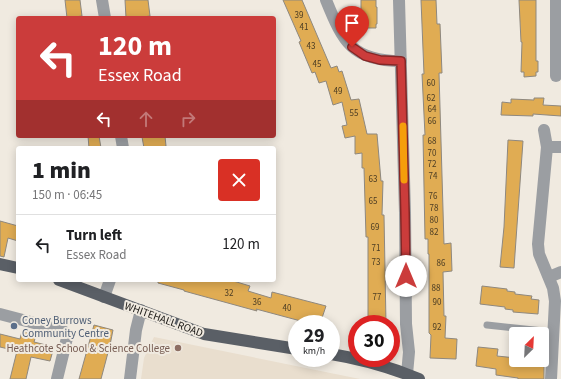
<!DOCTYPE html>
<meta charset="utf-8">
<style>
body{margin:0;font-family:"Source Sans 3",sans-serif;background:#f2f2f2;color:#202124;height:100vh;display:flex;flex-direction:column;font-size:15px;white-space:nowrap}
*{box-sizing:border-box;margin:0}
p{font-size:13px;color:#757577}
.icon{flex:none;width:22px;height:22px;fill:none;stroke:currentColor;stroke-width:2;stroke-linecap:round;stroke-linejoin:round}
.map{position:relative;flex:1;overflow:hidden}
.drawer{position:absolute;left:16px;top:146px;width:260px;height:136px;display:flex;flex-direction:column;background:#fff;border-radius:4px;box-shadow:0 2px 10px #0003}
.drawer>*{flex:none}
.top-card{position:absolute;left:16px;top:16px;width:260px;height:122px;border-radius:4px;box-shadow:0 2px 10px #0003;background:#cb3c3b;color:#fff;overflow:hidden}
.needle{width:26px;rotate:24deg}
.buttons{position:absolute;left:509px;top:327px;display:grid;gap:8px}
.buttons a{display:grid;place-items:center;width:40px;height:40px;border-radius:4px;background:#fff;box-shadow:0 2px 10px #0003;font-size:20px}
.speed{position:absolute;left:288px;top:315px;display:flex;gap:8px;font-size:20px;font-weight:700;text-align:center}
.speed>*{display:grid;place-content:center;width:52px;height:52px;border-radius:50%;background:#fff;box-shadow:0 2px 10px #0003;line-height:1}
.speed small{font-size:10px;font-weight:400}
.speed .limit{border:6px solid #d22;background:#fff;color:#111}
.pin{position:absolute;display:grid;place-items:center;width:34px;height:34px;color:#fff;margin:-41px -17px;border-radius:50% 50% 50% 0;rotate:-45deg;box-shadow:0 0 4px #0007}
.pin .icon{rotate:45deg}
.me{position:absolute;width:44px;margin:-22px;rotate:0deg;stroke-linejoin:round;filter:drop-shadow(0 0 3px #0008)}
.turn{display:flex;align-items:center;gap:14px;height:84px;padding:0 16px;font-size:18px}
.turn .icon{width:52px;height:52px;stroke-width:2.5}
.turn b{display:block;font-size:28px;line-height:34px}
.lanes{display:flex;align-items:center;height:38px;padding:0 16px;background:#0003;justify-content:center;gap:20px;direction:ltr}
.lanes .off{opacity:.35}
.round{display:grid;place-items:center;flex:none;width:42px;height:42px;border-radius:4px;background:#f2f2f2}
.summary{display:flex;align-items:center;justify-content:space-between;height:68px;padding:0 16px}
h1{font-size:24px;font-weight:800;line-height:30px}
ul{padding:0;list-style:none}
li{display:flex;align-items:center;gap:12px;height:60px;padding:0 16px;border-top:1px solid #e0e0e0}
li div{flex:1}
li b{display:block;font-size:15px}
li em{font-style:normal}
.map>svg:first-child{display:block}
.built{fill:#e9dece}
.building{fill:#e0ac53;stroke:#8e887f}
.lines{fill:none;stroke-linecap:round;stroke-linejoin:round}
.lane{stroke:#9b9ea2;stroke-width:7}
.street{stroke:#9b9ea2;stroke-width:12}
.primary{stroke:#5a5f66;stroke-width:12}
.route-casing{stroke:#842726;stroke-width:10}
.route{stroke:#cb3c3b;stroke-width:7}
.slow{stroke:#f59e0b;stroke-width:7}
.service-dot{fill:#5c6f8a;stroke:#f0eae0;stroke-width:1.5}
.education-dot{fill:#8d6e63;stroke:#f0eae0;stroke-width:1.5}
.labels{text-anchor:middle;stroke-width:4;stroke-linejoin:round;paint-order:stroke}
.number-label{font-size:9px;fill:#4c3d24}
.street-label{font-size:11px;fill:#1a1815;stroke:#f0eae0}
.service-label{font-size:11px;fill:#4e5e75;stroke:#f0eae0;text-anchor:start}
.education-label{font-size:11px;fill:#785e54;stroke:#f0eae0;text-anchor:end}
</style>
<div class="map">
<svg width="561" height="379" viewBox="0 0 561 379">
<rect width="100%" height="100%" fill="#f0eae0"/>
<polygon class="built" points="154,337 360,379 141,379 144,358"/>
<g class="building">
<polygon points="65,0 80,0 82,16 67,18"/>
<polygon points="125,0 148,0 150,16 143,17 143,18 126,18"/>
<polygon points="283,0 302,0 331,68 337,66 339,72 342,71 351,100 359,99 367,134 377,134 381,181 383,181 382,215 384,215 386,324 368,324 368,237 366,237 364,168 362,168 362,153 355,154 355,136 345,138 342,126 347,125 342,102 333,105 326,81 319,83 315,72 312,73 299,42 301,41"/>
<polygon points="361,0 376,0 376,7 377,7 377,24 376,24 376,28 361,28"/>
<polygon points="421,0 436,0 437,24 440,24 442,73 439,73 444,244 451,243 452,271 443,272 444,316 446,316 445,338 457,339 456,359 430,358 431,335 429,333 429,254 428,254 428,239 425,239 423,135 425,135 422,74 424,74"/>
<polygon points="519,0 536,0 536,61 538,61 538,72 536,72 536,76 524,77 524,72 521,72 522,42 521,42"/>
<polygon points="534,98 544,98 543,105 561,106 561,116 533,114 533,116 501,115 502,102 511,103 511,99 534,100"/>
<polygon points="88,136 99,136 101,148 89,148"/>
<polygon points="148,136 165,136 166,146 161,148 144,148 142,137"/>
<polygon points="508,140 523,141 514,268 500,267 504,227"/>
<polygon points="0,221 18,226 18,241 8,238 4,257 0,256"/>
<polygon points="158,280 230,280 250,286 248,291 271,298 272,292 326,306 320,324 312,324 256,309 257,311 184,291 184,290 158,283"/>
<polygon points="482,286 507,289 507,291 515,292 515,294 532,296 531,299 539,300 538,314 513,312 513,310 505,309 505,307 480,304"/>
<polygon points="94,325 113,330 110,345 101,379 79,379"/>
<polygon points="22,331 36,335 34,342 54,347 50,361 31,357 26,379 10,379 17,351 0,347 0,334 20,339"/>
<polygon points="478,347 498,349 497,356 516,358 516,360 520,360 520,362 544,366 544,379 518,379 518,378 496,375 496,369 476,366"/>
</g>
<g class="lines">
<polyline class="lane" points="487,325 553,332"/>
<g class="street">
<polyline points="102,0 105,18"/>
<path d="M326 0C343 42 352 61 401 61"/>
<polyline points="399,0 405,213 406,324 409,352 407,374"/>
<polyline points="556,0 556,76"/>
<polyline points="544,130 547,147 538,244 539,254 553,288 555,301 551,379"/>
<polyline points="121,136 123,148"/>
<polyline points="547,147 561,147"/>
<polyline points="549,277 561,272"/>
<polyline points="104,297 110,280"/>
<polyline points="0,314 61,330 66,333 67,338 57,379"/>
<polyline points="130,379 136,330 141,310"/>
</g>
<g class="primary">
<polyline points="0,264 18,268"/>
<polyline points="59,280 204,334 297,349"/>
<path d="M331 354C362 359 390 367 419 379"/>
</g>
</g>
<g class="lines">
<defs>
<polyline id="route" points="352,47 365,56 380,60 401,61 405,213 406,276"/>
</defs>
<use href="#route" class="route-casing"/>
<use href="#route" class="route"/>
<polyline class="slow" points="403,126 404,180"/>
</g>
<circle class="service-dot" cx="14" cy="326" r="4"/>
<circle class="education-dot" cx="178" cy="348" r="4"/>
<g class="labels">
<g class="number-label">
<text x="299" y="18">39</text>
<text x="304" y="30">41</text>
<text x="311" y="49">43</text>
<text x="317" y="67">45</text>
<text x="431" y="86">60</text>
<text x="338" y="94">49</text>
<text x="431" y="101">62</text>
<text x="432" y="112">64</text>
<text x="354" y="116">55</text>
<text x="432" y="124">66</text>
<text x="432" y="144">68</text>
<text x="432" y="156">70</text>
<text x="432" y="167">72</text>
<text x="433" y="179">74</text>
<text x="373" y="182">63</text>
<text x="433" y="199">76</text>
<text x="373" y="204">65</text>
<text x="434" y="211">78</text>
<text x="434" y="223">80</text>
<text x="375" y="230">69</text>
<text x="434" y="235">82</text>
<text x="376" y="251">71</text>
<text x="376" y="265">73</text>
<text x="441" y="266">86</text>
<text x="436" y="291">88</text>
<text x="229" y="296">32</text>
<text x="377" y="300">77</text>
<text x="257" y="305">36</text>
<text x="437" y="305">90</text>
<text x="287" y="311">40</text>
<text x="437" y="330">92</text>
</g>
<g class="street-label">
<text transform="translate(164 319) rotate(20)" y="4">WHITEHALL ROAD</text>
</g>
<g class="service-label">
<text x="22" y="324">Coney Burrows<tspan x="22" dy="13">Community Centre</tspan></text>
</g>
<g class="education-label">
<text x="170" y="352">Heathcote School &amp; Science College</text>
</g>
</g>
</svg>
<div class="buttons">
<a><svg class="needle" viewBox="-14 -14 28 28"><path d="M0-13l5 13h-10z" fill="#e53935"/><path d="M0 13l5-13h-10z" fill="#757577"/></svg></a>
</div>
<div class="speed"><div>29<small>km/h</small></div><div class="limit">30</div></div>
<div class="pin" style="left:352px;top:47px;background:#d93025"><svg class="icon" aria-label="arrive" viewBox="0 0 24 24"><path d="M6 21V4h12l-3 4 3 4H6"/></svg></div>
<svg class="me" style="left:406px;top:276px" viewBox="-20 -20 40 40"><circle r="19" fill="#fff"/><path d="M0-13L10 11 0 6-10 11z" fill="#cb3c3b"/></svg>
<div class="top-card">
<div class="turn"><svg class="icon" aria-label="left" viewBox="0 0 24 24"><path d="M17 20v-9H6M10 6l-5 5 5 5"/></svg><div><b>120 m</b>Essex Road</div></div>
<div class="lanes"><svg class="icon" aria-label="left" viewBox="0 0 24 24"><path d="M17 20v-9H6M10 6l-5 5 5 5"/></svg><svg class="icon off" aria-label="ahead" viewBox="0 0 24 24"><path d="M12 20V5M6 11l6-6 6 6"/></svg><svg class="icon off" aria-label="right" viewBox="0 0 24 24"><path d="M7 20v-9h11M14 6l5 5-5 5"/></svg></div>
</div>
<section class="drawer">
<div class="summary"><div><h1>1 min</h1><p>150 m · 06:45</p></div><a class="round" style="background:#d93025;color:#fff"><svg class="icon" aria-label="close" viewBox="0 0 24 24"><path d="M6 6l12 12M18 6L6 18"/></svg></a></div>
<ul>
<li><svg class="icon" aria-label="left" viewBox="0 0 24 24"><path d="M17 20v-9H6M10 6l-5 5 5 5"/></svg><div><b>Turn left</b><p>Essex Road</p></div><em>120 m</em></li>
</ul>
</section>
</div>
